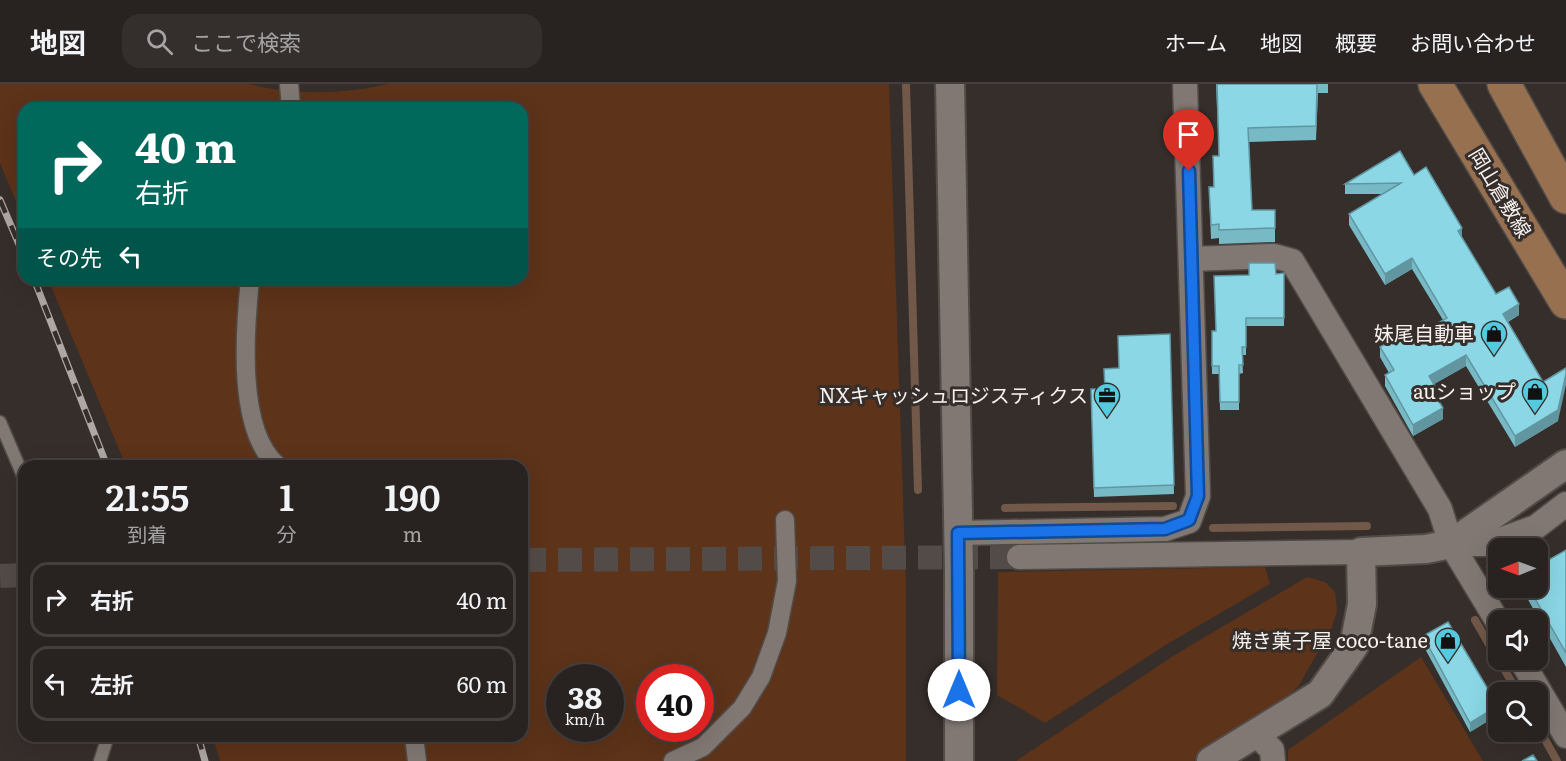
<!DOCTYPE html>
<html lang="ja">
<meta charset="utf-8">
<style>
body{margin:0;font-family:Literata,"Noto Sans JP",serif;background:#342f2d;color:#f1f3f6;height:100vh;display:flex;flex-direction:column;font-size:22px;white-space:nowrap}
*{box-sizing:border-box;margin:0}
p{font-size:20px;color:#a5a4a5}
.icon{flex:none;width:33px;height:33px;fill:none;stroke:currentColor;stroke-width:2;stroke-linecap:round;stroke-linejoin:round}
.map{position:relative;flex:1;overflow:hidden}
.side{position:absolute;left:18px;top:376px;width:510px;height:282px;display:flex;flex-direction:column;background:#282220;border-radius:18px;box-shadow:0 6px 24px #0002,0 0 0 2px #443f3e}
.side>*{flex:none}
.banner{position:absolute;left:18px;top:18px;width:510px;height:183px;border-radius:18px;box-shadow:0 6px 24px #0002,0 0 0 2px #443f3e;background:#00695c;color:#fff;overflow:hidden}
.needle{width:39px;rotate:269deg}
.controls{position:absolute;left:1488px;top:454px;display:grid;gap:12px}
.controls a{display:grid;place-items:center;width:60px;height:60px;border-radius:12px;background:#282220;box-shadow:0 6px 24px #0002,0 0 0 2px #443f3e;font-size:30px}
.speed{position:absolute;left:546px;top:580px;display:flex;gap:12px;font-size:30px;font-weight:700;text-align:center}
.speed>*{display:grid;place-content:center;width:78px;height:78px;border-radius:50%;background:#282220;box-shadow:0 6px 24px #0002,0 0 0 2px #443f3e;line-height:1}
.speed small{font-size:15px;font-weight:400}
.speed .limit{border:9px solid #d22;background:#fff;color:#111}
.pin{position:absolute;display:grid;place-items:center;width:51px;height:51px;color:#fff;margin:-62px -26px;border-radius:50% 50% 50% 0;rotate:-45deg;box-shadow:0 0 6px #0007}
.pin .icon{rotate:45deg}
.me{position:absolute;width:66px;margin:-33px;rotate:0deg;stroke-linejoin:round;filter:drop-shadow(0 0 4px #0008)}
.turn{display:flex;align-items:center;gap:21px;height:126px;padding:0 18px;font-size:27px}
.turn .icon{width:78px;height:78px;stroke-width:2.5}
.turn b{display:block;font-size:42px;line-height:51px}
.then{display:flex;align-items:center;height:57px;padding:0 18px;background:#0003;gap:12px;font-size:22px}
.eta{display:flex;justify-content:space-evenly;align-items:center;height:102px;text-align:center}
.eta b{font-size:36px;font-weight:600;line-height:42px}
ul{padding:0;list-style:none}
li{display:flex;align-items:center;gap:18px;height:75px;margin:0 12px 9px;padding:0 6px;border:3px solid #443f3e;border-radius:18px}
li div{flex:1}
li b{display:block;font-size:22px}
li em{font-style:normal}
header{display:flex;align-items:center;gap:36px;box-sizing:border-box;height:84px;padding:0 30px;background:#282220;border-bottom:2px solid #443f3e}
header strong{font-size:28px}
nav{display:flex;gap:33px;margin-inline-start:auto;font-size:21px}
.search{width:420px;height:54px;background:#342f2d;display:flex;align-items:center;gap:15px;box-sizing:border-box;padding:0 21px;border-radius:18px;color:#a5a4a5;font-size:22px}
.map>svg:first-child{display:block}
.green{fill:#5d3319;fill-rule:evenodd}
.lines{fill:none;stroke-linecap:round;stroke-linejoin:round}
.stream{stroke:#715848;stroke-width:8}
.minor-tunnel{stroke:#534b48;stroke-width:24;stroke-dasharray:24 12;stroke-linecap:butt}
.service-casing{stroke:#514b47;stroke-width:15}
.pedestrian-casing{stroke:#514b47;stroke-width:21}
.minor-casing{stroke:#514b47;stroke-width:27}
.tertiary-casing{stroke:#514b47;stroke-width:32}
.secondary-casing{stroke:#514b47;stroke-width:36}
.service{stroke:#817873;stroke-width:12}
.pedestrian{stroke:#817873;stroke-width:18}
.minor{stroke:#817873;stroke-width:24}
.tertiary{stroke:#817873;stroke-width:28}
.secondary{stroke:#977050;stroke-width:33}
.rail-casing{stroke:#aea8a4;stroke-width:7}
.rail{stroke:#362e2a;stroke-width:4.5;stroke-dasharray:14;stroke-linecap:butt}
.wall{fill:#78b9c6}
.shaded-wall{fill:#6196a1}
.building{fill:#8bd7e6;stroke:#6196a1;stroke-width:1.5}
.route-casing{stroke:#114b97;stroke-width:15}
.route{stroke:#1a73e8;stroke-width:10}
.labels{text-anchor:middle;stroke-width:6;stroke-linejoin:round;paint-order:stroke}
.street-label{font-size:20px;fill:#f7f2ef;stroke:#362e2a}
.poi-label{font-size:20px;fill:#f7f2ef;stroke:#362e2a;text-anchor:end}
</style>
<header>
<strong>地図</strong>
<div class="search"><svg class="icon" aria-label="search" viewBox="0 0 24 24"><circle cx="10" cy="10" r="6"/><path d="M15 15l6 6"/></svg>ここで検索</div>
<nav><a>ホーム</a><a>地図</a><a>概要</a><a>お問い合わせ</a></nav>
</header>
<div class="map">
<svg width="1566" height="677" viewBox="0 0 1566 677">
<rect width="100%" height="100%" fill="#362e2a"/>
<g class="green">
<path d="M0 0H250C292 12 346 10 388 0H889L906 503V677H220L213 653 522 652V382H126L48 195H522V24H24V137L0 79ZM560 594H610V645H560ZM650 594H700V645H650Z"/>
<polygon points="1265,483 1270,500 1169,559 1045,639 997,611 998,488"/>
<polygon points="1307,493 1325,498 1335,508 1337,527 1332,543 1298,603 1251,642 1194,677 1016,677 1176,570"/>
<polygon points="1421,573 1483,677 1288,677 1288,666"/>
</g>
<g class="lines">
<g class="stream">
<polyline points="906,0 918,406"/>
<polyline points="1005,424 1173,422"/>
<polyline points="1213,444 1367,442"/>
<polyline points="1475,536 1498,576"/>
<polyline points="1499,576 1518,609"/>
<polyline points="1538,643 1557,677"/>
</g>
<g class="minor-tunnel">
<polyline points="522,476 1019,473"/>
<polyline points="0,492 24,491"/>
</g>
<defs>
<g id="service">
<polyline points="0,338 24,394"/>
<polyline points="100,677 108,652"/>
</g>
<g id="pedestrian">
<polyline points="289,0 291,24"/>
<path d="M250 195C245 244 236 347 278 382"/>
<polyline points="414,652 417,677"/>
<polyline points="673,677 703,663 742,624 761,593 777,549 787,497 785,436"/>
</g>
<g id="minor">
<polyline points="1192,175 1274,172 1292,177 1440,425 1451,460 1498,538"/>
<polyline points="958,449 1165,445 1189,437 1198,412 1185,0"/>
<polyline points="1451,460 1489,460 1536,443 1566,420"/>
<polyline points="1019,473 1361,468"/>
<polyline points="1521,576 1566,652"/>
<polyline points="1255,649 1272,666 1273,677"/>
</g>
<g id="tertiary">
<polyline points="950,0 959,486 959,677"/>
<polyline points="1211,677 1320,610 1354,562 1362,520 1361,468 1426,465 1451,460 1566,380"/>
</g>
<g id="secondary">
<polyline points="1435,0 1566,218"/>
<polyline points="1504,0 1566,113"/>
</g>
</defs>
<use href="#service" class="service-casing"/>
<use href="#pedestrian" class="pedestrian-casing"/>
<use href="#minor" class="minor-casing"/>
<use href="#tertiary" class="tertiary-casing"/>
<use href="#secondary" class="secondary-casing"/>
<use href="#service" class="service"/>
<use href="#pedestrian" class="pedestrian"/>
<use href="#minor" class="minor"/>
<use href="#tertiary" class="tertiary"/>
<use href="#secondary" class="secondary"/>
<defs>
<g id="rail">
<polyline points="0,116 24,172"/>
<polyline points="34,195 107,382"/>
<polyline points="198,652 205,677"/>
</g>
</defs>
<use href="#rail" class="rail-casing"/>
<use href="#rail" class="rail"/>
</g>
<g class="wall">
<polygon points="1216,0 1328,0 1328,9 1318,9 1316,56 1249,58 1252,126 1275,126 1275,158 1219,160 1219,154 1211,155 1209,103 1213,103 1213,72 1219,72"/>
<polygon points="1414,91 1462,154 1496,210 1519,231 1508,238 1558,337 1515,363 1466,282 1434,300 1435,311 1443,335 1413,352 1385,302 1385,291 1389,289 1380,273 1380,263 1410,255 1443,236 1412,185 1385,201 1349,141 1349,130 1383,110 1345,110 1345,100"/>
<polygon points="1284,189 1284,242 1246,242 1246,271 1242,271 1243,289 1239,290 1239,326 1220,326 1219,290 1212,290 1212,247 1215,247 1276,190"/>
<polygon points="1170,250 1174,410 1094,413 1091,305 1105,305 1118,284"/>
<polygon points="1566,466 1566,583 1522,505 1522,504 1538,504"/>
<polygon points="1423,552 1498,631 1470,648 1423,561"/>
</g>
<g class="shaded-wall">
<polygon points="1462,144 1462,155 1458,147"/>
<polygon points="1412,174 1412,185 1385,201 1385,190"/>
<polygon points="1519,220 1519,231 1503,240 1503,230"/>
<polygon points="1466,271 1466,282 1429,303 1429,292"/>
<polygon points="1566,290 1566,301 1558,337 1515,363 1515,352"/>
<polygon points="1435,302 1435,313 1431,304"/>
<polygon points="1443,324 1443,335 1413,352 1413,341"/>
<polygon points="1498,622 1498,631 1470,648 1470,639"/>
</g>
<g class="building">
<polygon points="1217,0 1317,0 1316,42 1248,44 1252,126 1275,126 1275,144 1219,146 1219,140 1211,141 1209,103 1214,103 1213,72 1219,72"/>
<polygon points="1400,67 1414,91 1426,83 1462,144 1458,147 1496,210 1509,203 1519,220 1503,230 1543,298 1566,284 1566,290 1558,326 1515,352 1466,271 1429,292 1435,302 1431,304 1443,324 1413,341 1385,291 1394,286 1380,263 1405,247 1410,255 1447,234 1412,174 1385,190 1349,130 1401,99 1345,100"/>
<polygon points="1249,179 1275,179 1276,190 1284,189 1284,234 1246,234 1246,263 1242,263 1243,281 1239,281 1239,318 1220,318 1219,282 1212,282 1212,247 1216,247 1214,192 1249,191"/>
<polygon points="1170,250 1174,401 1094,404 1091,305 1105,305 1104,285 1119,284 1118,252"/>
<polygon points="1566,466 1566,569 1529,504 1538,504 1538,482"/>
<polygon points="1448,538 1498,622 1470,639 1423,552"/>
<polygon points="1533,671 1537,677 1522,677"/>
</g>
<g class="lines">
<defs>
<polyline id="route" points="959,606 958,449 1165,445 1189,436 1198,412 1189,87"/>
</defs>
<use href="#route" class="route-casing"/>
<use href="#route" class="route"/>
</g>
<defs>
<symbol id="shop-pin" viewBox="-11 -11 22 30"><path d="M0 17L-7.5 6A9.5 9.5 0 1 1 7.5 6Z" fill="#55cadf" stroke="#362e2a"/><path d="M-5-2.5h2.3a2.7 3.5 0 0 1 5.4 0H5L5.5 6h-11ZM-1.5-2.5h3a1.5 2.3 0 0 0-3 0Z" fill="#111"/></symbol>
<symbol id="office-pin" viewBox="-11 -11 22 30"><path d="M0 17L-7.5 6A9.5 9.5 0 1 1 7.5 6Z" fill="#55cadf" stroke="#362e2a"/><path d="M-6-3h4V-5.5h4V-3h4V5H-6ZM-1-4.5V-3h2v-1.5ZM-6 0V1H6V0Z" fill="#111"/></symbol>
</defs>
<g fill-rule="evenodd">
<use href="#shop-pin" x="1479" y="235" width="30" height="40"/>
<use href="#shop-pin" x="1520" y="293" width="30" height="40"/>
<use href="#office-pin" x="1092" y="297" width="30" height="40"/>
<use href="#shop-pin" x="1433" y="542" width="30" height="40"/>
</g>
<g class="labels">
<g class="street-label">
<text transform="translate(1500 109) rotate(59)" y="7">岡山倉敷線</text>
</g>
<g class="poi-label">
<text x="1474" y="257">妹尾自動車</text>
<text x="1516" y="315">auショップ</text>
<text x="1088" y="319">NXキャッシュロジスティクス</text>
<text x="1428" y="564">焼き菓子屋 coco-tane</text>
</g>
</g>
</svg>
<div class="controls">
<a><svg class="needle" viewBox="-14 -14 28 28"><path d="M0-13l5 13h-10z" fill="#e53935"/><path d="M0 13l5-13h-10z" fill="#a5a4a5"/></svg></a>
<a><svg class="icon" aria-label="sound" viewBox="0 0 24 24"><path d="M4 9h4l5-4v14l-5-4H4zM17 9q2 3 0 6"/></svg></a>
<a><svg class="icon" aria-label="search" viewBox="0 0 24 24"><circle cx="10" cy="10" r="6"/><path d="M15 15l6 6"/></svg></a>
</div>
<div class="speed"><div>38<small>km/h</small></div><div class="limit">40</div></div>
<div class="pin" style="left:1189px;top:87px;background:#d93025"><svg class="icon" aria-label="arrive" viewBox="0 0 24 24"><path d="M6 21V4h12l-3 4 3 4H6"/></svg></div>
<svg class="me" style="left:959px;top:606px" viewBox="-20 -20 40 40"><circle r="19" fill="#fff"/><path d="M0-13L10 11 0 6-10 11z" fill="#1a73e8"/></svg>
<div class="banner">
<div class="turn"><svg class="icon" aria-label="right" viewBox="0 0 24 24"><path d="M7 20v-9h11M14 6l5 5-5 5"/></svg><div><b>40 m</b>右折</div></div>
<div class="then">その先<svg class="icon" aria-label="left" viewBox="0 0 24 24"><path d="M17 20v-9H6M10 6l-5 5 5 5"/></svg></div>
</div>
<section class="side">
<div class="eta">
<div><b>21:55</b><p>到着</p></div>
<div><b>1</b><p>分</p></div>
<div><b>190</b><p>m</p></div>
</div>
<ul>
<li><svg class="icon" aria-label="right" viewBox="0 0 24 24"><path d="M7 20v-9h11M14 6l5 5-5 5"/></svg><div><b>右折</b></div><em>40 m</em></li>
<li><svg class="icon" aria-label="left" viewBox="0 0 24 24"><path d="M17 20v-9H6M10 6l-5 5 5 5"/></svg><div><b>左折</b></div><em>60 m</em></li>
</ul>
</section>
</div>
